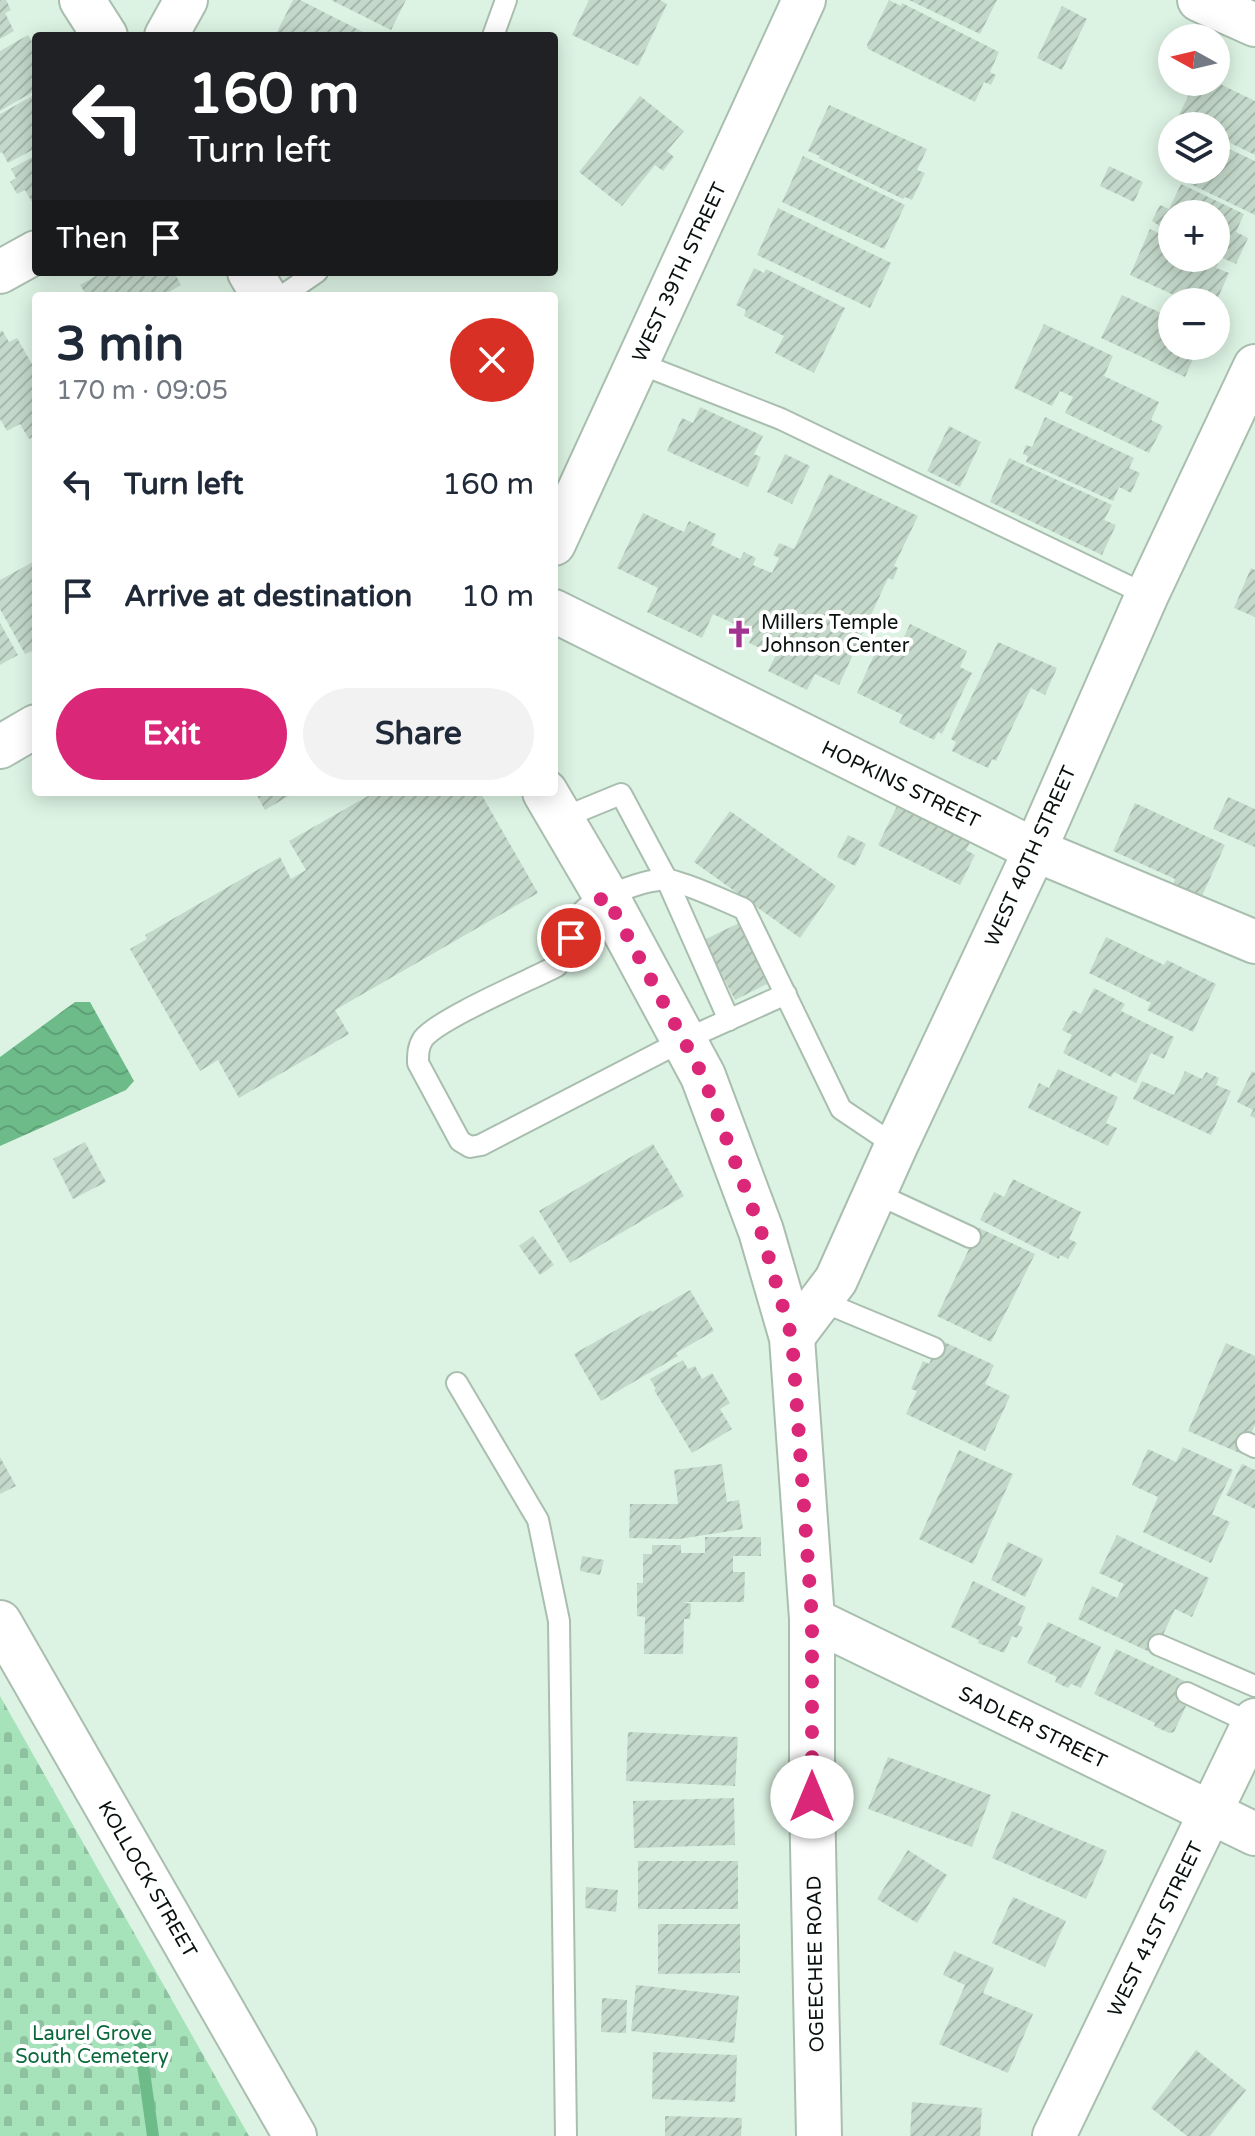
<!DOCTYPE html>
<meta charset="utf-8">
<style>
body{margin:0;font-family:"Varela Round",sans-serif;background:#f2f2f3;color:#1f2937;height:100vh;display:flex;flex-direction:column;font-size:30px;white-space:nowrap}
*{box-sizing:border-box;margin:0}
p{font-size:26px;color:#747a83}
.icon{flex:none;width:44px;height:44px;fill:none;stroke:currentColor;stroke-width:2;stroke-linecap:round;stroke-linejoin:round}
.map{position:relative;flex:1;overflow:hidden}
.details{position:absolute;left:32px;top:292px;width:526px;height:504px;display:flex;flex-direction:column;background:#fff;border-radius:8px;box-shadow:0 4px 20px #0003}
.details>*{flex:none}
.hud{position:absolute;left:32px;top:32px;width:526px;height:244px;border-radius:8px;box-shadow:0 4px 20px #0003;background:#202124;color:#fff;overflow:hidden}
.needle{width:52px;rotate:278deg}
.fabs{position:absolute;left:1158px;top:24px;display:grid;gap:16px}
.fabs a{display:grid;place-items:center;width:72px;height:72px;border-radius:50%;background:#fff;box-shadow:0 4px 20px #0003;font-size:40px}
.pin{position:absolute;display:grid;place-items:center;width:68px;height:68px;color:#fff;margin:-34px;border:4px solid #fff;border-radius:50%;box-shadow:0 2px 8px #0007}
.me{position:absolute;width:88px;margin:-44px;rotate:0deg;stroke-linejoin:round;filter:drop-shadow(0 0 6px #0008)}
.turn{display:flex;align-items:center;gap:28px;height:168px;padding:0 24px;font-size:36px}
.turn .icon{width:104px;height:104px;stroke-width:2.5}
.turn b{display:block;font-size:56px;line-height:68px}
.then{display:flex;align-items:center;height:76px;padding:0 24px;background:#0003;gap:16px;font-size:30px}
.round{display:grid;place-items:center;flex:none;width:84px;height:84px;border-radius:42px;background:#f2f2f3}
.head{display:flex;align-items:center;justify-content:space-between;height:136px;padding:0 24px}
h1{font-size:48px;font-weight:800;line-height:60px}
.primary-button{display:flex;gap:16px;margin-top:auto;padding:16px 24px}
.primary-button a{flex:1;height:92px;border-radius:48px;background:#db2777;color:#fff;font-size:32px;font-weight:800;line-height:92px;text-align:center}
.primary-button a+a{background:#f2f2f3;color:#1f2937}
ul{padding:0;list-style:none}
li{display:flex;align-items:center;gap:24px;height:112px;padding:0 24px}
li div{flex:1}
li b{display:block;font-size:30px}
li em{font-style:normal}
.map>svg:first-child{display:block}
.cemetery{fill:url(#cemetery-stones)}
.water{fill:url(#water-waves)}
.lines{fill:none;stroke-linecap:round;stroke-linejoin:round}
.stream{stroke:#6ebb8a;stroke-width:12}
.building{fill:url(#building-hatch)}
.lane-casing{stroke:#a9beaf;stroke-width:24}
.street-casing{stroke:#a9beaf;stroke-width:46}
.secondary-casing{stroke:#a9beaf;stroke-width:48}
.lane{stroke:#fff;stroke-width:20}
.street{stroke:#fff;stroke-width:42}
.secondary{stroke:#fff;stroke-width:44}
.route{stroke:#db2777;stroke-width:14;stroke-dasharray:0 25.2}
.labels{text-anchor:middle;stroke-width:8;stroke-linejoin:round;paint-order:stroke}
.street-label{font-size:20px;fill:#09110c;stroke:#fff}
.poi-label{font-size:20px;fill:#09110c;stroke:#fff;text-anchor:start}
.park-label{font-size:20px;fill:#0c693c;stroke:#fff}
</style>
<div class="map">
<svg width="1255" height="2136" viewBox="0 0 1255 2136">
<defs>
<pattern id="cemetery-stones" width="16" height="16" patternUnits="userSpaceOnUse" patternTransform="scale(2)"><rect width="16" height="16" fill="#a6e2ba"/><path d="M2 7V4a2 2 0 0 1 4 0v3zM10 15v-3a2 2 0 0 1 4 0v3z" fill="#8ec19f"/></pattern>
<pattern id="water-waves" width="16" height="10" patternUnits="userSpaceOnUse" patternTransform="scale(2)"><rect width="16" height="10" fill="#6ebb8a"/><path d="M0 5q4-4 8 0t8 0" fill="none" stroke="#5ea076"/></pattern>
<pattern id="building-hatch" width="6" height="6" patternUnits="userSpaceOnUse" patternTransform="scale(2)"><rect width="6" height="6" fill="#c4d9ca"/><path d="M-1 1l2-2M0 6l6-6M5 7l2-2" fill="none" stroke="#a7b9ac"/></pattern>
</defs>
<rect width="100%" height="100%" fill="#dcf3e3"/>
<polygon class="cemetery" points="0,1696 249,2136 0,2136"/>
<polygon class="water" points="75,1002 90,1002 134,1081 126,1090 0,1146 0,1057"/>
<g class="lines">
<polyline class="stream" points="138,2029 153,2136"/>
</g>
<g class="building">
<polygon points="0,0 6,0 11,10 5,13 14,31 0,39"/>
<polygon points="293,0 300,0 371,36 275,36"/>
<polygon points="331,0 406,0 391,30"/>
<polygon points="589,0 660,0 667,4 638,66 572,35"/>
<polygon points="889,0 901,6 902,3 999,52 990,72 996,75 991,85 984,82 975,102 868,49 867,45"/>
<polygon points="909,0 997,0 980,34"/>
<polygon points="1062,6 1087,19 1062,70 1037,58"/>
<polygon points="28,35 36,48 36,90 0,111 0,51"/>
<polygon points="1195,82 1216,82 1255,101 1255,155 1216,136 1216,126 1196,126 1178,117"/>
<polygon points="36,94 36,148 8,163 2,152 0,153 0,114"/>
<polygon points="640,96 684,131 667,151 674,157 663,171 655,165 622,206 579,172"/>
<polygon points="829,105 927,149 917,170 925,173 912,200 905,197 903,199 819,158 820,156 808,151"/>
<polygon points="1216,143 1255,161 1255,215 1184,181 1189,170 1216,170"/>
<polygon points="36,155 36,209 25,190 17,194 10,182 16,178 11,169"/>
<polygon points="803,156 905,205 884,249 782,202"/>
<polygon points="1109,166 1143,182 1134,202 1100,186"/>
<polygon points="1181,184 1244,214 1236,232 1248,238 1236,264 1216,255 1216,214 1172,214 1172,234 1152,221 1160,205 1169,209"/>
<polygon points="778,208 891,263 870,308 757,255"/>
<polygon points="1150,229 1172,239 1172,258 1204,258 1218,264 1216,268 1229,273 1216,302 1189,302 1130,275"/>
<polygon points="754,268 764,273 766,269 845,308 814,373 775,353 784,336 744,316 746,310 736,305"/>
<polygon points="103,272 174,272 181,285 162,296 87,296 80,285"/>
<polygon points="1122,295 1172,318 1172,346 1198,348 1185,377 1101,338"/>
<polygon points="1044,324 1113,356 1104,376 1159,402 1151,420 1163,426 1149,453 1065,413 1073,397 1060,391 1052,406 1014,388"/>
<polygon points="2,330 9,342 17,338 36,371 36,435 29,439 20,424 7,431 0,419 0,332"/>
<polygon points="700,407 763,436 754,454 761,457 748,487 667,451 682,418 693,423"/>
<polygon points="1045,417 1134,458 1129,468 1140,473 1131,493 1119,487 1113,501 1026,462 1028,456 1023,454 1026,445 1032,447"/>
<polygon points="949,426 981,442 960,487 927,471"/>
<polygon points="785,454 810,466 792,504 767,492"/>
<polygon points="1009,458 1112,505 1104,520 1116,525 1102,555 990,502"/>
<polygon points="829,474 918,516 894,566 898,568 893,580 888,578 839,685 815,674 807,690 768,671 776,655 749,643 754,633 713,614 702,638 647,612 658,588 617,568 643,513 684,532 689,521 716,534 711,545 740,559 744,552 756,558 753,565 772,573 779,558 773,555 779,543 794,549"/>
<polygon points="33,562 36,567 36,658 32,651 25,654 0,609 0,580"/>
<polygon points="1251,568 1255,570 1255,617 1234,608"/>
<polygon points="0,623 18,655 0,665"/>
<polygon points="910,624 967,651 960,667 972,673 942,734 938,732 934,740 899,723 903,715 857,693 879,644 897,652"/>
<polygon points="998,642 1057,668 1045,695 1031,688 996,761 992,759 988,768 952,751 956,742 951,739"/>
<polygon points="255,792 295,792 265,810"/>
<polygon points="375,792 480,792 538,893 335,1010 349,1034 239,1098 218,1060 200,1071 130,949 147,939 145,935 280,857 291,879 306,870 289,841"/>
<polygon points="1228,797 1255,809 1255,847 1213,829"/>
<polygon points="901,798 974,835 966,850 975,855 960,885 878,845"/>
<polygon points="1135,803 1225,845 1201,898 1173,885 1175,879 1113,851"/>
<polygon points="730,811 836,886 800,938 694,862"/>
<polygon points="848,835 866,844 855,866 837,857"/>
<polygon points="741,922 771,982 735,1000 704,940"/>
<polygon points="1106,937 1164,965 1167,960 1216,984 1193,1032 1147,1010 1151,1003 1089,973"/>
<polygon points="1094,988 1125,1004 1121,1011 1174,1037 1164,1059 1151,1053 1136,1083 1114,1072 1111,1077 1063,1053 1072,1035 1062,1030 1073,1010 1081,1014"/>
<polygon points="1058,1069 1118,1097 1106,1123 1117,1128 1108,1146 1028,1108 1039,1083 1049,1088"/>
<polygon points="1185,1071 1202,1079 1206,1072 1219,1078 1216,1085 1231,1091 1211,1135 1133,1099 1142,1081 1174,1095"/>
<polygon points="1252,1071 1255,1073 1255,1118 1250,1116 1253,1110 1237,1102"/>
<polygon points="85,1142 106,1182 73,1199 53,1159"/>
<polygon points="653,1144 684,1196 570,1263 539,1211"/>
<polygon points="1013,1179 1081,1212 1069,1239 1077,1243 1068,1259 1060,1255 1059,1259 980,1220 994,1192 1004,1197"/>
<polygon points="979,1228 1035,1254 991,1342 937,1316"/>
<polygon points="533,1236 554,1265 540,1275 519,1246"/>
<polygon points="690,1290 714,1331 676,1353 678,1356 601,1401 574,1354 651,1310 652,1312"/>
<polygon points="940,1340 994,1365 985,1384 1010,1396 985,1451 906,1414 917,1391 911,1389 923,1361 929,1364"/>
<polygon points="1226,1343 1255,1356 1255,1425 1242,1454 1188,1431"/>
<polygon points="683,1360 688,1369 695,1366 702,1379 712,1373 730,1403 720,1409 732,1429 692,1453 654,1390 656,1389 650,1379"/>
<polygon points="1183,1447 1233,1470 1212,1514 1230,1522 1211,1563 1143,1532 1158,1497 1132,1485 1148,1449 1176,1462"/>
<polygon points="959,1450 1013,1474 973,1564 919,1539"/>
<polygon points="0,1457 16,1486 0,1494"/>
<polygon points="722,1464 727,1502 739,1500 743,1529 679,1539 629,1538 630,1504 678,1504 674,1470"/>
<polygon points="1242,1464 1255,1470 1255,1509 1226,1495"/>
<polygon points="1117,1535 1209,1578 1192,1617 1175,1609 1154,1654 1078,1619 1092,1586 1117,1598 1124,1584 1099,1573"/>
<polygon points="705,1537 761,1537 761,1556 733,1556 733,1572 745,1572 744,1602 683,1602 691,1604 690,1619 684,1619 683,1654 644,1654 645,1617 637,1616 637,1583 643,1583 643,1554 652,1554 652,1545 681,1545 681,1553 705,1553"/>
<polygon points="1008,1542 1043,1559 1025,1597 991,1580"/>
<polygon points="582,1556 604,1560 600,1575 580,1571"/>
<polygon points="973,1581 1026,1607 1018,1625 1023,1627 1017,1638 1012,1636 1004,1653 978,1643 979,1640 951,1627"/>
<polygon points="1048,1622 1101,1647 1081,1688 1071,1684 1068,1688 1055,1682 1057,1677 1027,1663"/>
<polygon points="1116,1649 1191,1684 1182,1703 1186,1706 1174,1732 1169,1733 1154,1726 1155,1723 1094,1694"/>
<polygon points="628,1732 738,1737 735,1786 626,1781"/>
<polygon points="888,1757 991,1795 972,1847 868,1809"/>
<polygon points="734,1798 735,1845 634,1848 633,1801"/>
<polygon points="1012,1811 1107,1851 1086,1899 992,1858"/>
<polygon points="908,1850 947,1875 917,1923 877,1899"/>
<rect x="638" y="1861" width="100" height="48"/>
<polygon points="586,1887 618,1890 616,1912 585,1908"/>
<polygon points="1013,1897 1066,1921 1045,1967 992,1943"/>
<polygon points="658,1924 740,1924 740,1973 658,1974"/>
<polygon points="954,1951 994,1968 983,1993 1033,2014 1008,2073 939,2044 965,1985 943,1975"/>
<polygon points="636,1985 739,1996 734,2043 631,2031"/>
<polygon points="602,1998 627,2000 626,2033 601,2032"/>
<polygon points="1196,2050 1246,2090 1210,2136 1187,2136 1151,2108"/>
<polygon points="653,2052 737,2055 735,2102 652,2099"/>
<polygon points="912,2102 982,2108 980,2136 910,2136"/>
<polygon points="665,2116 742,2118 741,2136 665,2136"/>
</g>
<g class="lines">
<defs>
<g id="lane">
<polyline points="493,36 506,0"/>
<polyline points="282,296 317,272"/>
<polyline points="638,363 781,419 1147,595"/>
<polyline points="560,819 621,794 666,878 729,1020"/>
<path d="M786 994 684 1040 481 1145 470 1147 460 1141 418 1063C418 1054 418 1047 423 1039 438 1019 530 980 557 966 569 949 569 926 583 911 595 898 653 876 669 880 694 886 720 899 744 909L841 1109 896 1146"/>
<polyline points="875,1193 970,1237"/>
<polyline points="821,1301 934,1348"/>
<polyline points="457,1383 538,1520 559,1621 566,2136"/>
<polyline points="1247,1443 1255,1447"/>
<polyline points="1159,1645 1255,1686"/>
<polyline points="1187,1693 1253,1724"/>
</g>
<g id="street">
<polyline points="1199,0 1255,25"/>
<polyline points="166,36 186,0"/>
<polyline points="0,272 36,252"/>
<polyline points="554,544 804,0"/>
<polyline points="554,611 1035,850 1255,942"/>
<polyline points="0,747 36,726"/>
<polyline points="792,1338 836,1280 896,1146 1035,850 1147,595 1255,366"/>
<polyline points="812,1619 1255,1834"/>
<polyline points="0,1622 295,2136"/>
<polyline points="1054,2136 1255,1720"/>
</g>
<g id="secondary">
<polyline points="82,0 105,36"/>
<polyline points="250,272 264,296"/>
<polyline points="545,792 606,896 703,1076 761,1231 792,1338 812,1619 812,1797 819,2136"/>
</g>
</defs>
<use href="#lane" class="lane-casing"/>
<use href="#street" class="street-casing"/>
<use href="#secondary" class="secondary-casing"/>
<use href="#lane" class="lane"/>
<use href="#street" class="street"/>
<use href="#secondary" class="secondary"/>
</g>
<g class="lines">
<path class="route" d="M571 938C578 916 586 908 606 896L703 1076 761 1231 792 1338 812 1619V1797"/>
</g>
<defs>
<symbol id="church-bare" viewBox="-9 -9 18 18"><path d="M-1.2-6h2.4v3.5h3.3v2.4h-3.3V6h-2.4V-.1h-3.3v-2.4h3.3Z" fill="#a23390" stroke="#fff" stroke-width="2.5" paint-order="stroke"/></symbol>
</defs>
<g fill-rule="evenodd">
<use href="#church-bare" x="719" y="614" width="40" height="40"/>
</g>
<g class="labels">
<g class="street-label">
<text transform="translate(679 272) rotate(-65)" y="7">WEST 39TH STREET</text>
<text transform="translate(901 784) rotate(26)" y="7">HOPKINS STREET</text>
<text transform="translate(1030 856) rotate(-66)" y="7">WEST 40TH STREET</text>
<text transform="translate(1033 1727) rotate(26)" y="7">SADLER STREET</text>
<text transform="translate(148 1879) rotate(60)" y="7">KOLLOCK STREET</text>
<text transform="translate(1155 1929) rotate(-64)" y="7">WEST 41ST STREET</text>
<text transform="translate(815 1964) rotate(-91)" y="7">OGEECHEE ROAD</text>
</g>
<g class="poi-label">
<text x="761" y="629">Millers Temple<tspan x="761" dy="23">Johnson Center</tspan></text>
</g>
<g class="park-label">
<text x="92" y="2040">Laurel Grove<tspan x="92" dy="23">South Cemetery</tspan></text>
</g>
</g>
</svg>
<div class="fabs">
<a><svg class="needle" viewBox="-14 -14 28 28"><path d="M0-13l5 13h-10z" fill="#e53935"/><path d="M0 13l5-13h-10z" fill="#747a83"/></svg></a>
<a><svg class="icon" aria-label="layers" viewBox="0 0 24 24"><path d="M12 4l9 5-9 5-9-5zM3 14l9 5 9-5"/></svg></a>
<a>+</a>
<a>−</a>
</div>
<div class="pin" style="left:571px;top:938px;background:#d93025"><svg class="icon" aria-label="arrive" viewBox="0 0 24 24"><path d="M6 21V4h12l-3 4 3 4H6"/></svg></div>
<svg class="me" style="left:812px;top:1797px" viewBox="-20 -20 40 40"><circle r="19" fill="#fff"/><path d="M0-13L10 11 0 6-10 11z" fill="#db2777"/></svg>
<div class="hud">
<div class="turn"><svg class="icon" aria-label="left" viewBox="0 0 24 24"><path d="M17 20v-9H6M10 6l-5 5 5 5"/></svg><div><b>160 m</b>Turn left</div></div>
<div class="then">Then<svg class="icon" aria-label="arrive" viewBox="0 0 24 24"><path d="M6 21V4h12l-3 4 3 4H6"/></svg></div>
</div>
<section class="details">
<div class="head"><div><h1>3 min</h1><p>170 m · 09:05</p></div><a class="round" style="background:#d93025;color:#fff"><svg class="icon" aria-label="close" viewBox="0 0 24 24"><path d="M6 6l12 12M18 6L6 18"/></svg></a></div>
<ul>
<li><svg class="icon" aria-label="left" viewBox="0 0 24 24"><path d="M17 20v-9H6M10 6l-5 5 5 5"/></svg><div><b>Turn left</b></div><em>160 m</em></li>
<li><svg class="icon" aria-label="arrive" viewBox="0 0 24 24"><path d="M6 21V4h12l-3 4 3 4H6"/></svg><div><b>Arrive at destination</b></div><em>10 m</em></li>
</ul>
<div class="primary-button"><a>Exit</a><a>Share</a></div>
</section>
</div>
